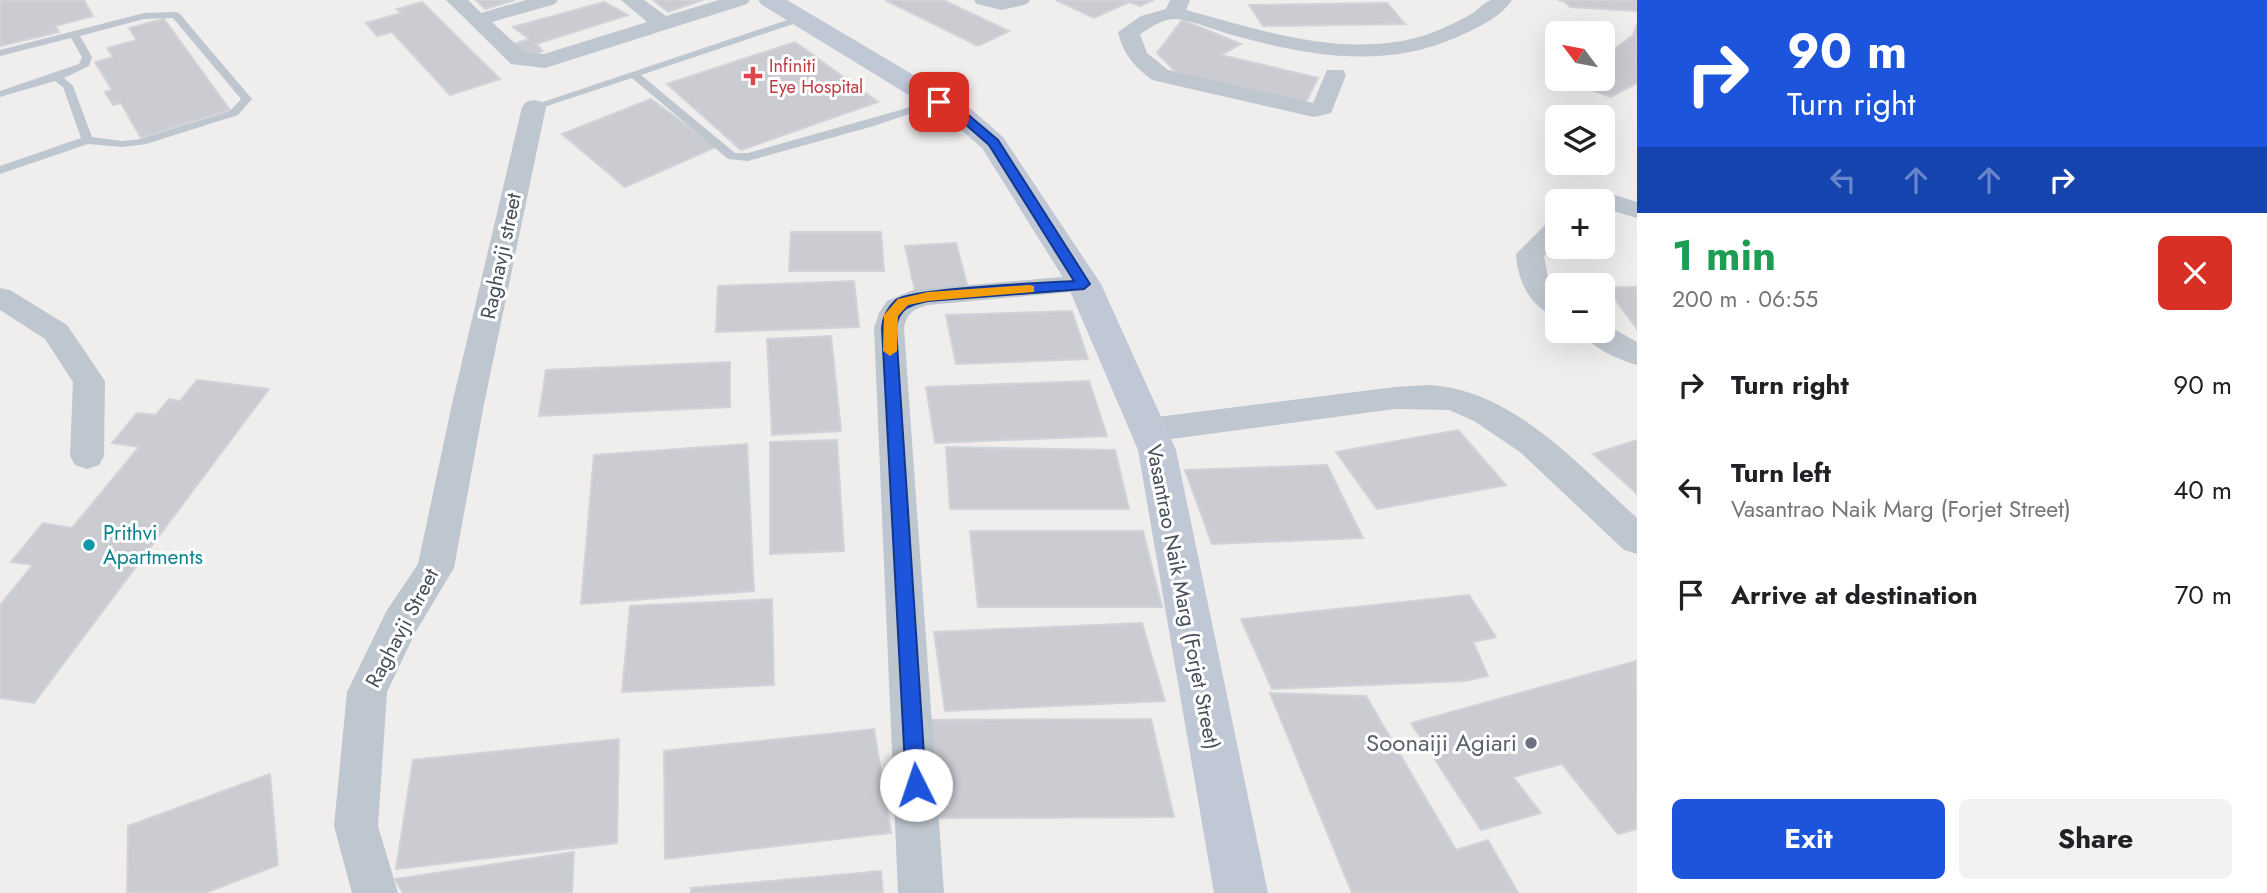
<!DOCTYPE html>
<meta charset="utf-8">
<style>
body{margin:0;font-family:Jost,sans-serif;background:#f2f2f2;color:#202124;height:100vh;display:flex;flex-direction:column;font-size:26px;white-space:nowrap}
*{box-sizing:border-box;margin:0}
p{font-size:23px;color:#757577}
.icon{flex:none;width:38px;height:38px;fill:none;stroke:currentColor;stroke-width:2;stroke-linecap:round;stroke-linejoin:round}
.map{position:relative;flex:1;overflow:hidden}
.side{display:flex;flex-direction:column;background:#fff;width:630px}
.side>*{flex:none}
.guide{background:#1c55db;color:#fff;overflow:hidden}
.needle{width:46px;rotate:302deg}
.tools{position:absolute;left:1545px;top:21px;display:grid;gap:14px}
.tools a{display:grid;place-items:center;width:70px;height:70px;border-radius:10px;background:#fff;box-shadow:0 7px 28px #0002;font-size:35px}
.pin{position:absolute;display:grid;place-items:center;width:60px;height:60px;color:#fff;margin:-30px;border-radius:14px;box-shadow:0 4px 10px #0006}
.me{position:absolute;width:77px;margin:-38px;rotate:356deg;stroke-linejoin:round;filter:drop-shadow(0 0 5px #0008)}
.turn{display:flex;align-items:center;gap:24px;height:147px;padding:0 35px;font-size:32px}
.turn .icon{width:91px;height:91px;stroke-width:2.5}
.turn b{display:block;font-size:49px;line-height:60px}
.lanes{display:flex;align-items:center;height:66px;padding:0 35px;background:#0003;justify-content:center;gap:35px;direction:ltr}
.lanes .off{opacity:.35}
.round{display:grid;place-items:center;flex:none;width:74px;height:74px;border-radius:10px;background:#f2f2f2}
.head{display:flex;align-items:center;justify-content:space-between;height:119px;padding:0 35px}
h1{font-size:42px;font-weight:700;line-height:52px;color:#1e9e55}
.action{display:flex;gap:14px;margin-top:auto;padding:14px 35px}
.action a{flex:1;height:80px;border-radius:10px;background:#1c55db;color:#fff;font-size:28px;font-weight:700;line-height:80px;text-align:center}
.action a+a{background:#f2f2f2;color:#202124}
ul{padding:0;list-style:none}
li{display:flex;align-items:center;gap:21px;height:105px;padding:0 35px}
li div{flex:1}
li b{display:block;font-size:26px}
li em{font-style:normal}
main{display:flex;flex:1;min-height:0}
.map>svg:first-child{display:block}
.building{fill:#caccd2;stroke:#d1d3d9;stroke-width:2}
.lines{fill:none;stroke-linecap:round;stroke-linejoin:round}
.lane{fill:#bec6cf;fill-rule:evenodd}
.street{fill:#bec6cf;fill-rule:evenodd}
.secondary{fill:#c0c8d6;fill-rule:evenodd}
.route{fill:#1c55db;stroke:#12378e;stroke-width:2}
.slow{fill:#f59e0b}
.health-dot{fill:#e0444e;stroke:#fff;stroke-width:2.5}
.culture-dot{fill:#0f9aa8;stroke:#fff;stroke-width:2.5}
.worship-dot{fill:#6b7280;stroke:#fff;stroke-width:2.5}
.labels{text-anchor:middle;stroke-width:6;stroke-linejoin:round;paint-order:stroke}
.far-health-label{font-size:18px;fill:#be3a42;stroke:#fff;text-anchor:start}
.street-label{font-size:21px;fill:#464e5a;stroke:#fff}
.culture-label{font-size:21px;fill:#0d838f;stroke:#fff;text-anchor:start}
.near-worship-label{font-size:24px;fill:#5b616d;stroke:#fff;text-anchor:end}
</style>
<main>
<div class="map">
<svg width="1637" height="893" viewBox="0 0 1637 893">
<rect width="100%" height="100%" fill="#f0eeed"/>
<g class="building">
<polygon points="0,0 84,0 93,16 55,26 59,32 0,46"/>
<polygon points="476,0 515,0 485,9"/>
<polygon points="653,0 703,0 668,12"/>
<polygon points="885,0 943,0 1009,31 978,46"/>
<polygon points="1056,0 1154,0 1140,6 1129,2 1094,18"/>
<polygon points="1558,0 1637,0 1637,11 1570,7 1565,2"/>
<polygon points="422,2 500,79 450,95 392,32 377,36 366,23 401,13 397,9"/>
<polygon points="604,2 628,15 536,44 543,51 527,57 514,44 529,39 513,27"/>
<polygon points="1387,3 1405,24 1263,26 1249,5"/>
<polygon points="164,19 230,110 141,138 121,103 113,105 105,92 112,90 95,62 113,57 107,48 137,40 129,28"/>
<polygon points="1182,20 1241,44 1221,55 1318,78 1304,106 1176,72 1157,53"/>
<polygon points="1637,24 1637,83 1611,97 1559,79 1603,79 1603,58 1633,35"/>
<polygon points="795,42 878,102 741,150 667,84"/>
<polygon points="651,99 716,147 625,187 562,134"/>
<polygon points="791,232 881,232 884,271 789,271"/>
<polygon points="956,243 968,288 915,291 905,246"/>
<polygon points="854,281 859,327 716,332 718,286"/>
<polygon points="1606,287 1637,287 1637,329"/>
<polygon points="1072,311 1088,359 956,364 946,315"/>
<polygon points="831,336 841,431 772,435 767,339"/>
<polygon points="730,362 730,407 539,416 546,370"/>
<polygon points="197,380 269,389 34,703 0,698 0,605 33,565 11,562 43,523 72,528 139,447 112,443 137,413 156,415 169,399 180,401"/>
<polygon points="1089,381 1107,436 935,443 926,387"/>
<polygon points="1458,430 1506,485 1377,509 1336,452"/>
<polygon points="837,440 844,551 770,554 770,442"/>
<polygon points="1637,440 1637,494 1593,454"/>
<polygon points="747,444 754,591 581,604 594,455"/>
<polygon points="946,447 1115,450 1129,509 950,509"/>
<polygon points="1327,465 1363,538 1212,544 1185,470"/>
<polygon points="970,531 1143,531 1162,607 978,607"/>
<polygon points="1469,595 1496,637 1473,642 1488,676 1464,681 1272,689 1241,619"/>
<polygon points="772,599 774,685 622,692 630,606"/>
<polygon points="1142,623 1165,701 945,711 934,632"/>
<polygon points="1636,661 1637,829 1618,834 1562,764 1513,777 1541,813 1481,830 1411,723"/>
<polygon points="1270,693 1366,696 1456,850 1488,840 1518,893 1352,893"/>
<polygon points="1151,719 1174,817 927,818 921,720"/>
<polygon points="874,729 891,833 665,859 664,751"/>
<polygon points="619,739 617,843 396,869 413,760"/>
<polygon points="270,774 278,865 205,893 127,893 128,826"/>
<polygon points="574,852 572,893 403,893 395,879"/>
<polygon points="881,871 883,893 691,893 691,888"/>
</g>
<g class="lines">
<g class="lane">
<path d="M176 12 179 13 252 99 238 115 146 144 122 147 88 144 0 174V166L81 138 63 87 55 81 0 97V91L79 64 82 57 71 38 0 56V50L144 13ZM173 18 241 99 230 111 141 139 122 141 92 137 73 86 64 78 89 66 92 57 80 36 144 19Z"/>
<polygon points="802,15 805,16 805,20 641,75 735,153 748,153 939,99 944,102 874,126 748,161 728,159 632,78 538,109 528,107"/>
</g>
<g class="street">
<polygon points="446,0 468,0 481,13 526,0 558,0 555,4 492,22 525,53 544,54 647,22 621,0 644,0 666,16 719,0 750,0 747,4 545,68 511,64"/>
<polygon points="974,0 1030,0 1027,4 1002,10 977,4"/>
<path d="M1170 0H1190L1186 10C1260 30 1342 58 1419 37 1437 32 1457 22 1473 13 1478 9 1485 2 1491 0 1496 0 1506 0 1512 0 1499 19 1475 29 1455 38 1384 69 1308 56 1236 36 1219 32 1190 19 1174 19 1162 19 1150 28 1140 34L1147 53 1168 70 1313 103 1327 70H1343L1346 75 1331 113 1314 117 1152 80C1135 67 1122 53 1118 32L1141 16 1166 9Z"/>
<polygon points="534,100 542,102 546,107 484,404 454,568 415,633 387,692 378,826 398,893 352,893 334,826 347,692 387,610 418,564 452,404 522,107 526,102"/>
<polygon points="1602,191 1637,202 1637,218 1603,208 1603,201 1582,201 1586,195"/>
<path d="M1558 219V243L1544 256 1548 277 1558 292V317C1531 310 1517 280 1516 254L1549 221Z"/>
<path d="M1084 275 1094 278 1098 284 1094 290 928 305C913 309 907 313 904 328L944 893H898L874 328 879 313 887 301 913 290Z"/>
<polygon points="0,288 10,290 67,325 105,381 104,456 99,465 87,469 75,465 70,456 73,382 45,339 0,310"/>
<path d="M1603 323 1637 342V365C1619 360 1590 347 1580 331H1603Z"/>
<path d="M1428 385C1513 389 1578 465 1637 518V554L1624 550 1520 452 1474 421 1449 410 1395 409 1149 442 1137 438 1133 430 1137 422 1149 418 1395 387Z"/>
</g>
<polygon class="secondary" points="758,0 787,0 971,109 1003,137 1101,284 1176,450 1268,893 1214,893 1138,450 1067,284 982,148 951,121 762,5"/>
</g>
<path class="route" d="M935 100H943L965 112 998 140 1090 284 1084 289 928 301C909 305 899 308 896 328L926 785 923 792 916 795 909 792 906 785 882 328C883 316 887 308 896 300 912 288 1046 283 1074 281L989 145 957 117 935 104Z"/>
<polygon class="slow" points="1029,285 1034,286 1034,292 928,301 908,305 898,316 897,351 890,356 883,351 884,315 898,299 928,292"/>
<path class="health-dot" d="M749.5 65.5h7v7h7v7h-7v7h-7v-7h-7v-7h7z"/>
<circle class="culture-dot" cx="89" cy="545" r="7"/>
<circle class="worship-dot" cx="1531" cy="743" r="7"/>
<g class="labels">
<g class="far-health-label">
<text x="769" y="72">Infiniti<tspan x="769" dy="21">Eye Hospital</tspan></text>
</g>
<g class="street-label">
<text transform="translate(501 256) rotate(-78)" y="7">Raghavji street</text>
<text transform="translate(1183 597) rotate(79)" y="7">Vasantrao Naik Marg (Forjet Street)</text>
<text transform="translate(402 628) rotate(-62)" y="7">Raghavji Street</text>
</g>
<g class="culture-label">
<text x="103" y="540">Prithvi<tspan x="103" dy="24">Apartments</tspan></text>
</g>
<g class="near-worship-label">
<text x="1517" y="751">Soonaiji Agiari</text>
</g>
</g>
</svg>
<div class="tools">
<a><svg class="needle" viewBox="-14 -14 28 28"><path d="M0-13l5 13h-10z" fill="#e53935"/><path d="M0 13l5-13h-10z" fill="#757577"/></svg></a>
<a><svg class="icon" aria-label="layers" viewBox="0 0 24 24"><path d="M12 4l9 5-9 5-9-5zM3 14l9 5 9-5"/></svg></a>
<a>+</a>
<a>−</a>
</div>
<div class="pin" style="left:939px;top:102px;background:#d93025"><svg class="icon" aria-label="arrive" viewBox="0 0 24 24"><path d="M6 21V4h12l-3 4 3 4H6"/></svg></div>
<svg class="me" style="left:916px;top:785px" viewBox="-20 -20 40 40"><circle r="19" fill="#fff"/><path d="M0-13L10 11 0 6-10 11z" fill="#1c55db"/></svg>
</div>
<section class="side">
<div class="guide">
<div class="turn"><svg class="icon" aria-label="right" viewBox="0 0 24 24"><path d="M7 20v-9h11M14 6l5 5-5 5"/></svg><div><b>90 m</b>Turn right</div></div>
<div class="lanes"><svg class="icon off" aria-label="left" viewBox="0 0 24 24"><path d="M17 20v-9H6M10 6l-5 5 5 5"/></svg><svg class="icon off" aria-label="ahead" viewBox="0 0 24 24"><path d="M12 20V5M6 11l6-6 6 6"/></svg><svg class="icon off" aria-label="ahead" viewBox="0 0 24 24"><path d="M12 20V5M6 11l6-6 6 6"/></svg><svg class="icon" aria-label="right" viewBox="0 0 24 24"><path d="M7 20v-9h11M14 6l5 5-5 5"/></svg></div>
</div>
<div class="head"><div><h1>1 min</h1><p>200 m · 06:55</p></div><a class="round" style="background:#d93025;color:#fff"><svg class="icon" aria-label="close" viewBox="0 0 24 24"><path d="M6 6l12 12M18 6L6 18"/></svg></a></div>
<ul>
<li><svg class="icon" aria-label="right" viewBox="0 0 24 24"><path d="M7 20v-9h11M14 6l5 5-5 5"/></svg><div><b>Turn right</b></div><em>90 m</em></li>
<li><svg class="icon" aria-label="left" viewBox="0 0 24 24"><path d="M17 20v-9H6M10 6l-5 5 5 5"/></svg><div><b>Turn left</b><p>Vasantrao Naik Marg (Forjet Street)</p></div><em>40 m</em></li>
<li><svg class="icon" aria-label="arrive" viewBox="0 0 24 24"><path d="M6 21V4h12l-3 4 3 4H6"/></svg><div><b>Arrive at destination</b></div><em>70 m</em></li>
</ul>
<div class="action"><a>Exit</a><a>Share</a></div>
</section>
</main>
